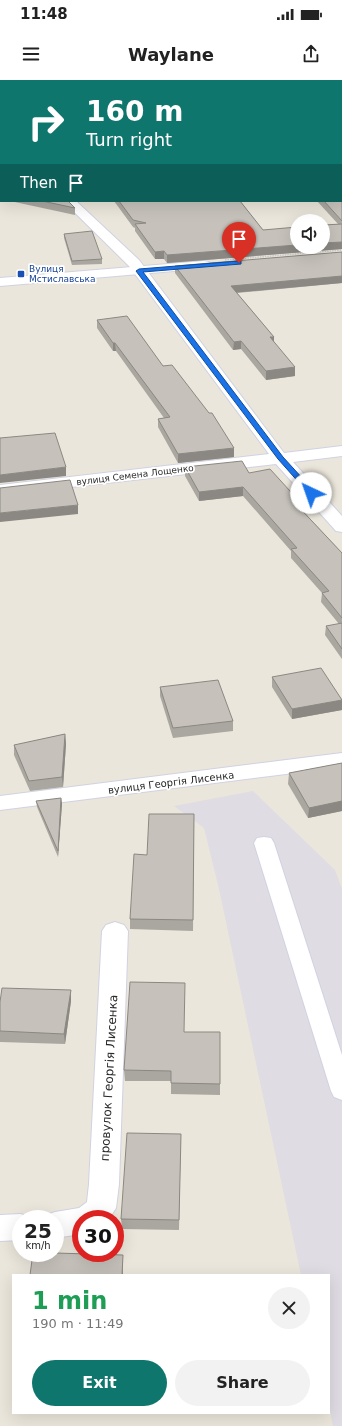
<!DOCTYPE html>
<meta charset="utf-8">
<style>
body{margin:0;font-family:"DejaVu Sans",sans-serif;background:#f2f2f2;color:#222;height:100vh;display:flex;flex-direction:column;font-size:15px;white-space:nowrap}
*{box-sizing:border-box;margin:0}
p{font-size:13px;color:#767676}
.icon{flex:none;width:22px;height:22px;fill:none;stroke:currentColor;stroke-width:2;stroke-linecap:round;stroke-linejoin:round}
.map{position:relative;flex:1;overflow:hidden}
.panel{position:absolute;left:12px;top:1194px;width:318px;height:140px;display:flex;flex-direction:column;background:#fff;border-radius:0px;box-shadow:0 4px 16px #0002}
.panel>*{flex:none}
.guide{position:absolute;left:0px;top:0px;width:342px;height:122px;box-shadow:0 4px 16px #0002;background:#0f766e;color:#fff;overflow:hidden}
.fabs{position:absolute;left:290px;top:134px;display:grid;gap:8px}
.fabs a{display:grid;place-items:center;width:40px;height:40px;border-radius:50%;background:#fff;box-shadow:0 4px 16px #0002;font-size:20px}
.speed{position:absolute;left:12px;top:1130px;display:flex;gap:8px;font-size:20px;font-weight:700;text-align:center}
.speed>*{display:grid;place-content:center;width:52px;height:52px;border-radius:50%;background:#fff;box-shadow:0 4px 16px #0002;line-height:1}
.speed small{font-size:10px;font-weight:400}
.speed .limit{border:6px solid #d22;background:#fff;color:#111}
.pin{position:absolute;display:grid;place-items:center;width:34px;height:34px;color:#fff;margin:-41px -17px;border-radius:50% 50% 50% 0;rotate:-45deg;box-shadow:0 0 4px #0007}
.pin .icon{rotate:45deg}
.me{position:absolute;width:44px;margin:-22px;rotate:318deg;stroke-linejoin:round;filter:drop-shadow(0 0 3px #0008)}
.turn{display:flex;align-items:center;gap:14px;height:84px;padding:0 20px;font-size:18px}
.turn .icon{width:52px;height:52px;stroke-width:2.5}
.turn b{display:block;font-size:28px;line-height:34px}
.then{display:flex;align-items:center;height:38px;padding:0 20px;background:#0003;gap:8px;font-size:15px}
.round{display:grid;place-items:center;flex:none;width:42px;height:42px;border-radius:21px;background:#f2f2f2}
.head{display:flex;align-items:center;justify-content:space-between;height:68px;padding:0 20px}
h1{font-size:24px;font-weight:800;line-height:30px;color:#1e9e55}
.button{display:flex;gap:8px;margin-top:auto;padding:8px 20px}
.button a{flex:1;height:46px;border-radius:24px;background:#0f766e;color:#fff;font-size:16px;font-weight:800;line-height:46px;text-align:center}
.button a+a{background:#f2f2f2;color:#222}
.status{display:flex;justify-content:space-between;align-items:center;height:28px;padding:0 20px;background:#fff;direction:ltr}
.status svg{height:11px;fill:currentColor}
header{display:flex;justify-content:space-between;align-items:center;height:52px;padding:0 20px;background:#fff;font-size:18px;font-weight:800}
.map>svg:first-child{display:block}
.industrial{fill:#dfdce3}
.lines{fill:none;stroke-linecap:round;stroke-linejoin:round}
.lane-casing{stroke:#d0d2e2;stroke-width:2}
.street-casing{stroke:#d0d2e2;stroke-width:2}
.secondary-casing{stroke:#d0d2e2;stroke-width:2}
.path{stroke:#c7c7c7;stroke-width:1.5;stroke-dasharray:1.5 1;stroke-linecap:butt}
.lane{fill:#fff;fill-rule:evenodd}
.street{fill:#fff;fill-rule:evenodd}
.secondary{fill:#fff;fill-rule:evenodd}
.wall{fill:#aaa7a1}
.shaded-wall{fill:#8b8883}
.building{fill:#c6c2bb;stroke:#8b8883}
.route{fill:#1a73e8;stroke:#114b97}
.transit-dot{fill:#1a4fb4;stroke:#fff;stroke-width:1.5}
.labels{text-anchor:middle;stroke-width:3.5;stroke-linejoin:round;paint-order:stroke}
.far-transit-label{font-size:9px;fill:#164399;stroke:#fff;text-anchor:start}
.far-street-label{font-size:9px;fill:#292929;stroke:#fff}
.street-label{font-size:10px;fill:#292929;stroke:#fff}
.near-street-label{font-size:12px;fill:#292929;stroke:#fff}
</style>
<div class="status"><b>11:48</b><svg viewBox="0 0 49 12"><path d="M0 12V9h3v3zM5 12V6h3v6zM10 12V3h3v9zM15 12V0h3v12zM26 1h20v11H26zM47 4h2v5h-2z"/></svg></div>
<header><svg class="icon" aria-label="menu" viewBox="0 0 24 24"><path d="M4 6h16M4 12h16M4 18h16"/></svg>Waylane<svg class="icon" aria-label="share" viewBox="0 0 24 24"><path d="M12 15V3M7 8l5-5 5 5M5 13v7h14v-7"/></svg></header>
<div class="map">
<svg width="342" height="1346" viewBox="0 0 342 1346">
<rect width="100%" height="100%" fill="#ebe6db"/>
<polygon class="industrial" points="253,711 335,790 342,809 342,1346 333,1346 329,1325 329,1195 301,1195 219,809 204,748 174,726"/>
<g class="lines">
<defs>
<g id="lane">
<rect x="224" y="0" width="8" height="1"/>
<polygon points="247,0 255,0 256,1 248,1"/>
<polygon points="264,757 271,758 274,763 342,975 342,1020 334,1017 331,1011 254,763 257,758"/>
</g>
<g id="street">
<polygon points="63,121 76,121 139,180 284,373 342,366 342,376 293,382 342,436 342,452 336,451 276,384 0,415 0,405 269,374 129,186"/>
<polygon points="342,673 342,687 0,730 0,716"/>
<polygon points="115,842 124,845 128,851 119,1104 116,1128 109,1139 81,1139 81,1154 55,1158 55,1139 43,1139 44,1136 55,1132 79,1128 87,1122 89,1104 102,851 106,845"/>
<polygon points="21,1134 32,1139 21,1139 21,1160 0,1161 0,1135"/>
</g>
<polygon id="secondary" points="204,181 209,182 211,185 209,188 0,206 0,198"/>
</defs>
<use href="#lane" class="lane-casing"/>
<use href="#street" class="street-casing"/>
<use href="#secondary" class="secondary-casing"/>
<polyline class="path" points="225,180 342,170"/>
<use href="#lane" class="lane"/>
<use href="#street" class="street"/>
<use href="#secondary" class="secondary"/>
</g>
<g class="wall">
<polygon points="0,0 1,1 1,35 0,34"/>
<polygon points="275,0 342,0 342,9 341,8 341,1 275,1"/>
<polygon points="341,10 342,10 342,68 341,69 341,70 342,70 342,88 341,88"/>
<rect x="0" y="94" width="1" height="25"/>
<polygon points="342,105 342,169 167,183 164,179 155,179 135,151 135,148 133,147 114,121 240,121 263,150 338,144 317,121 341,121"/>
<polygon points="10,121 68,121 75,128 75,135"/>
<polygon points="64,154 102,179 102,184 72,185 64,158"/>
<polygon points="342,172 342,203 237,213 274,257 274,262 295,296 266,300 241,269 233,270 175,193 175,186"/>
<polygon points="97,240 163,286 234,377 178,383 158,347 158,339 164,338 116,271 113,271 97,248"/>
<polygon points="185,387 249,393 300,422 300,428 342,473 342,579 325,555 326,546 339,544 321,522 322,513 291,478 291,471 243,416 199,421 185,396"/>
<polygon points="272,597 342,619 342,630 292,639 272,607"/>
<polygon points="160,607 233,641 233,651 173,658 160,616"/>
<polygon points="65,654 66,664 63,707 30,711 14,675 14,665"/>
<polygon points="342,683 342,731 308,738 288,704 289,693"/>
<polygon points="61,718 62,724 58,777 37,727 36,721"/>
<polygon points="194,734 193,851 130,849 130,839 147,775"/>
<polygon points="71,910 71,921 65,964 0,962 0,922"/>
<polygon points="184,952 220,1004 220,1015 171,1014 171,1001 125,1001 124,990"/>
<polygon points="181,1054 179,1150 122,1149 121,1139"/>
</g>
<g class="shaded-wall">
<polygon points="341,62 342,62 342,68 341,69"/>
<polygon points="1,84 1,91 0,92 0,85"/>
<polygon points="342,162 342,169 167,183 167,175 297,165 297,167 323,167 323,163"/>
<polygon points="164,171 164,179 155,179 155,172"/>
<polygon points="342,196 342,203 231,213 231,206"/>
<polygon points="270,257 274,257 274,265"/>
<polygon points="241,261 241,269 233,270 234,262"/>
<polygon points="113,263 115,263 116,271 113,271"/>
<polygon points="295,287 295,296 266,300 266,291"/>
<polygon points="234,368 234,377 178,383 178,374"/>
<polygon points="66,387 66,396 0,403 0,395"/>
<polygon points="243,407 243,416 199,421 199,412"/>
<polygon points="300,422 300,431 295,423"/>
<polygon points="78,425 78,434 0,442 0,433"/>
<polygon points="342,620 342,630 292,639 292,629"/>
<polygon points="65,654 66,664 63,707 62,697"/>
<polygon points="61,718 62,724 58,777 58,771"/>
<polygon points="342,721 342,731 308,738 309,728"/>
<polygon points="71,910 71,921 65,964 64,954"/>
<polygon points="123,1175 123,1195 122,1195"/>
</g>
<g class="building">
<polygon points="0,0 218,0 218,1 1,1 1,28 0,28"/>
<polygon points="278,0 342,0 342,2 341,2 341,1 278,1"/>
<rect x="341" y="10" width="1" height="52"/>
<polygon points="0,37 1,37 1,84 0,85"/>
<polygon points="341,68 341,70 342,70 342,81 341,82"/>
<rect x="0" y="94" width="1" height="18"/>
<polygon points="341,104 342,105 342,141 324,121 341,121"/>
<polygon points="42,121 68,121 75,128"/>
<polygon points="119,121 240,121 263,150 297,147 297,165 167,175 164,171 155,172 135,144 146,143 133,140"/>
<polygon points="342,144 342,162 323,163 323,145"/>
<polygon points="92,151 102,179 72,181 64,154"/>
<polygon points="342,172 342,196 231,206 274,257 270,257 295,287 266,291 241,261 234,262 175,186"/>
<polygon points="127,236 163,286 172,285 209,333 212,333 234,368 178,374 158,339 170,337 115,263 113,263 97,240"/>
<polygon points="55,353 66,387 0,395 0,358"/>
<polygon points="242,381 249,393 270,389 300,422 295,423 342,473 342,538 322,513 329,511 291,469 297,468 243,407 199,412 185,387"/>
<polygon points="70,400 78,425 0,433 0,408"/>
<polygon points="342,543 342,569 326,546"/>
<polygon points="321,588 342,620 292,629 272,597"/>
<polygon points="218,600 233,641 173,648 160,607"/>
<polygon points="65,654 62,697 29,701 14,665"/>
<polygon points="342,683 342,721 309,728 289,693"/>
<polygon points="61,718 58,771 36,721"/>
<polygon points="149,734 194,734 193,840 130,839 134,774 147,775"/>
<polygon points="130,902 185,903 184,952 220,952 220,1004 171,1003 171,991 124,990"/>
<polygon points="2,908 71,910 64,954 0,951 0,922"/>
<polygon points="127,1053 181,1054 179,1140 121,1139"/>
<polygon points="33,1173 55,1173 123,1175 122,1195 30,1195"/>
</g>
<polygon class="route" points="239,181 241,181 241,184 143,192 283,377 314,411 314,414 309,414 278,379 136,191 139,189"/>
<rect class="transit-dot" x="17" y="190" width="8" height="8" rx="2"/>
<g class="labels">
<g class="far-transit-label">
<text x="29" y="192">Вулиця<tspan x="29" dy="10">Мстиславська</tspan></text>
</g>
<g class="far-street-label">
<text transform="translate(135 395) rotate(-7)" y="3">вулиця Семена Лощенко</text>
</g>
<g class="street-label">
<text transform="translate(171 702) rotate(-7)" y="4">вулиця Георгія Лисенка</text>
</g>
<g class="near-street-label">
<text transform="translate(109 998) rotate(-87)" y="4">провулок Георгія Лисенка</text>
</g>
</g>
</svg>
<div class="fabs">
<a><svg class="icon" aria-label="sound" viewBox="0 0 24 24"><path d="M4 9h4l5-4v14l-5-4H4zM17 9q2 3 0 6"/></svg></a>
</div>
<div class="speed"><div>25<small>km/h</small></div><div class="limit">30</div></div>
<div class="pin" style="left:239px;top:183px;background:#d93025"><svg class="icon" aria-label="arrive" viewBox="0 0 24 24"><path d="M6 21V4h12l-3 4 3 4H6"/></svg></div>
<svg class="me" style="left:311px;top:413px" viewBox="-20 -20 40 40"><circle r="19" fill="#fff"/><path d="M0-13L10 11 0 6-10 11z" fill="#1a73e8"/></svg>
<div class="guide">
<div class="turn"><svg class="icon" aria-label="right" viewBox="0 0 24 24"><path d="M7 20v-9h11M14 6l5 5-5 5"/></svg><div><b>160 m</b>Turn right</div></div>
<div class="then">Then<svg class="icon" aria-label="arrive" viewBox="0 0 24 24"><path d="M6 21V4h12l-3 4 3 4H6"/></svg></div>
</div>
<section class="panel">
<div class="head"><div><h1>1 min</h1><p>190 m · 11:49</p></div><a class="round"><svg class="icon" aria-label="close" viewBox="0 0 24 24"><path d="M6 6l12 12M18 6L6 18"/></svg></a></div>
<div class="button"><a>Exit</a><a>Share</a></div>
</section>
</div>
